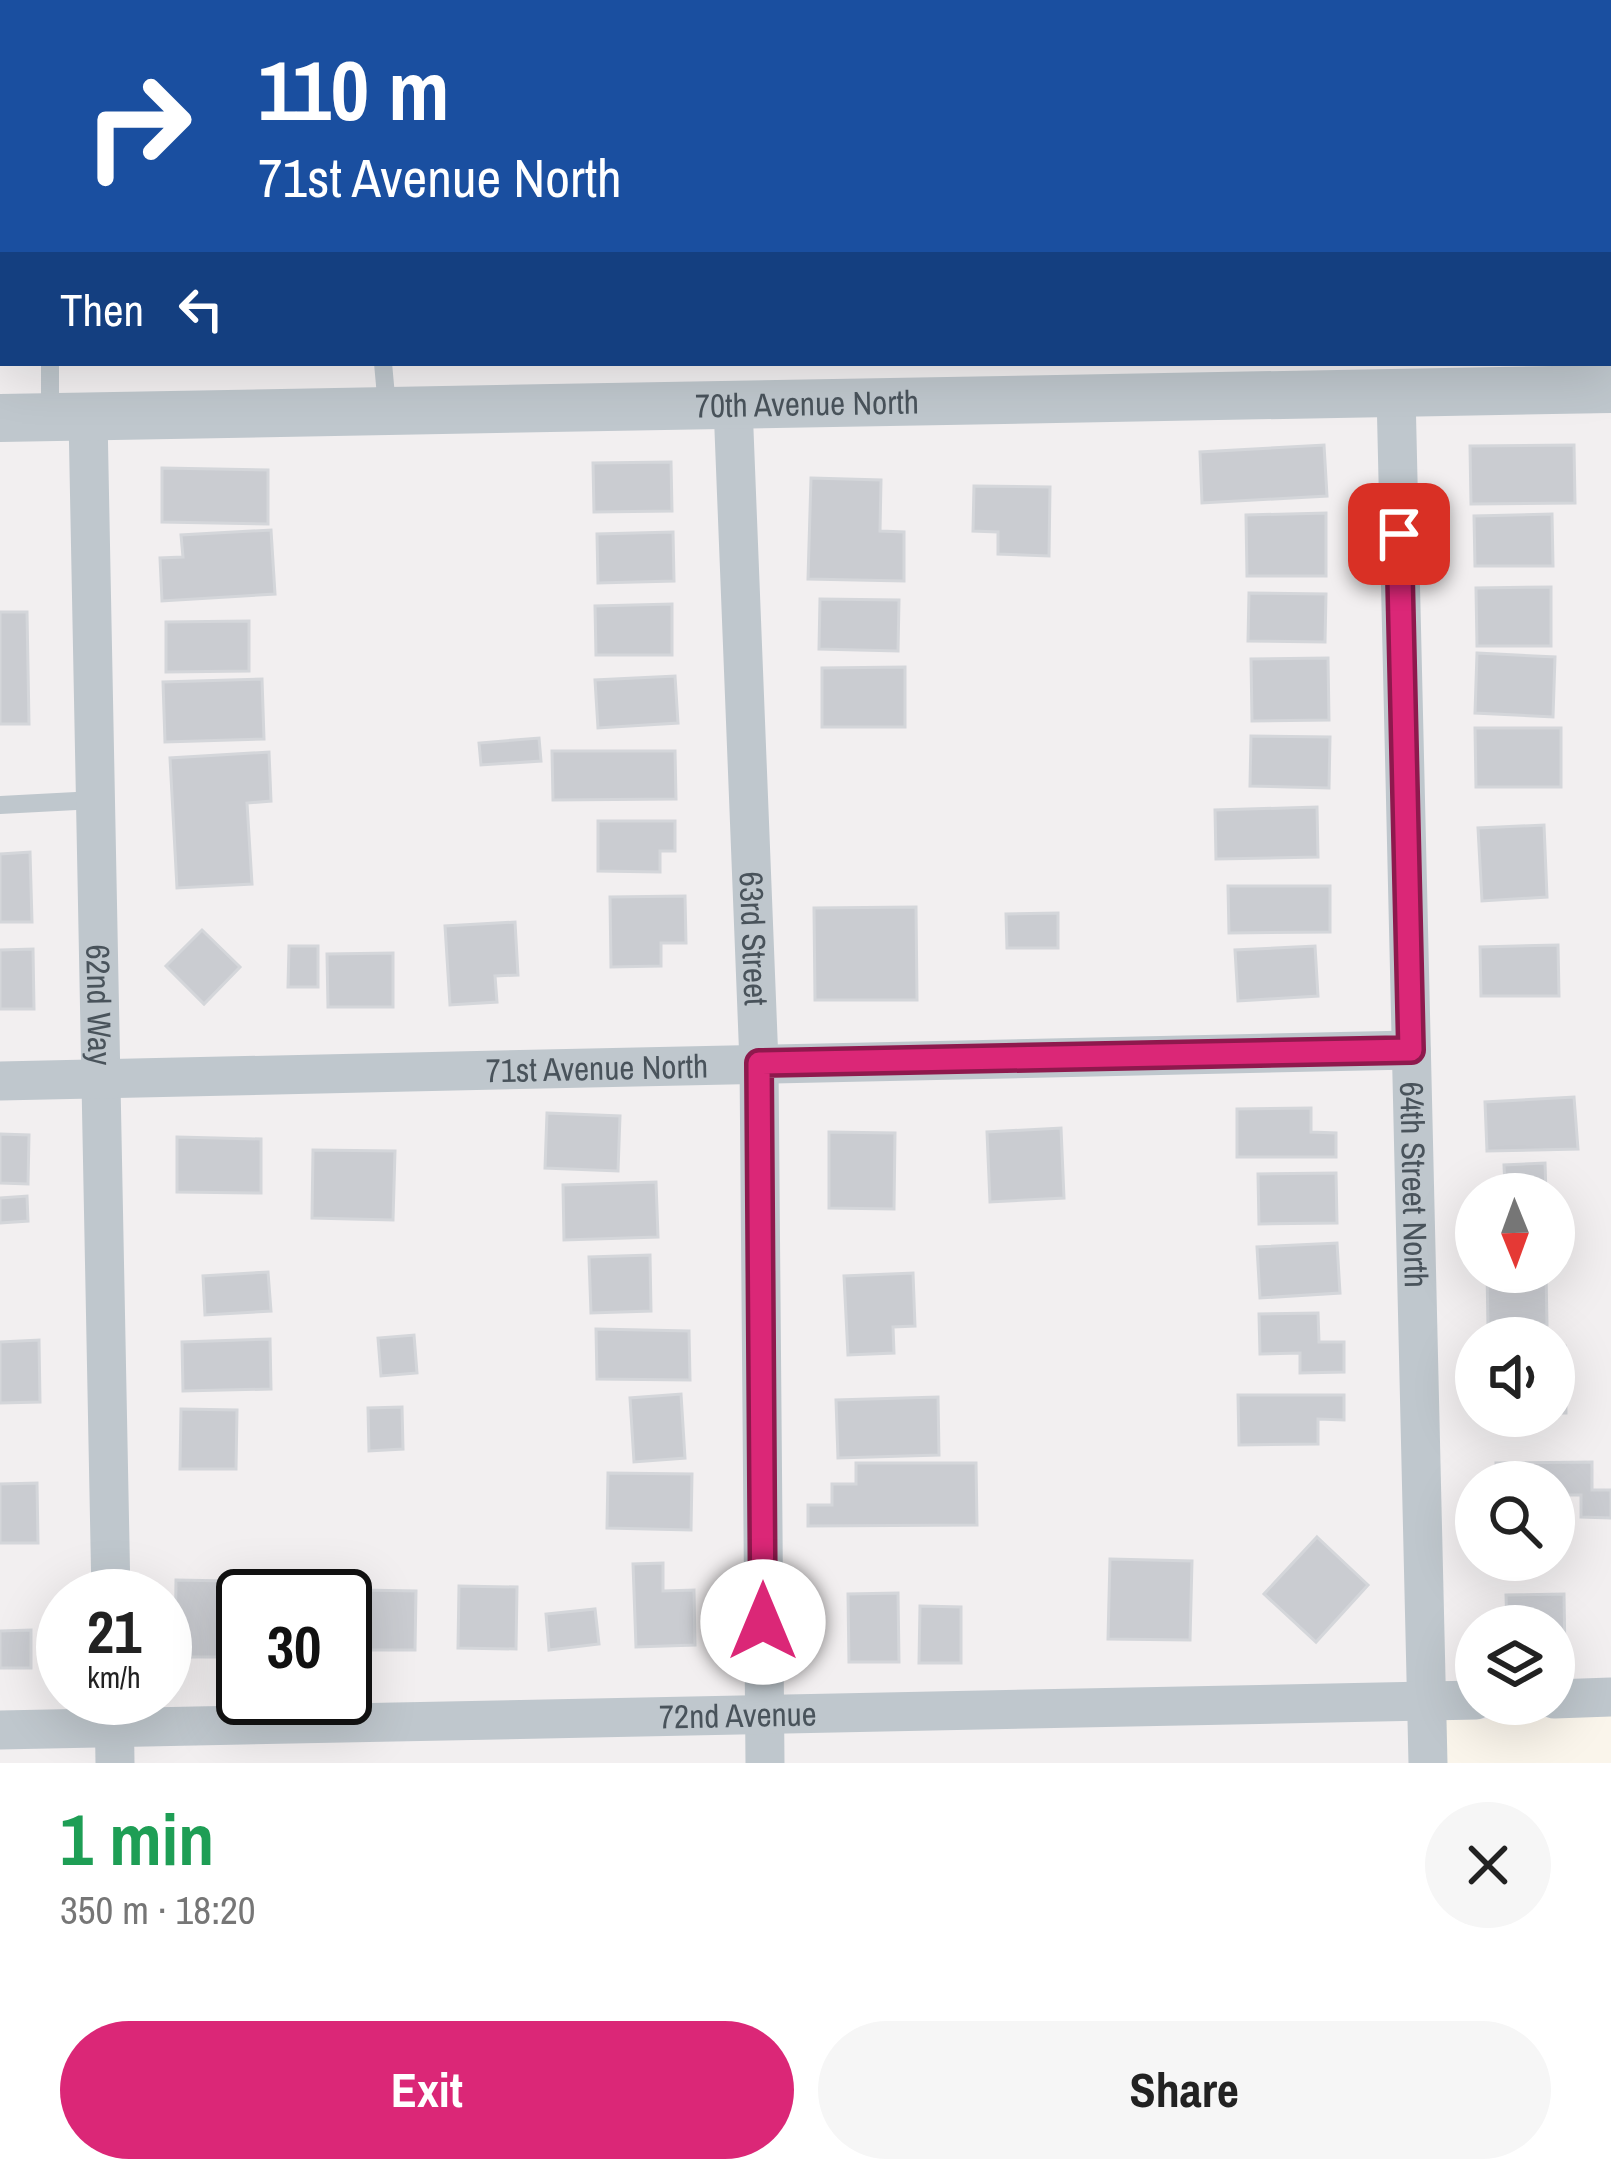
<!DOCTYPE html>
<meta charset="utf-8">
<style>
body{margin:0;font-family:"Archivo Narrow",sans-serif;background:#f6f6f6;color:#222;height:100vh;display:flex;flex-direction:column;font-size:45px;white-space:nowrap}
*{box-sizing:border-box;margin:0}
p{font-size:39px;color:#767676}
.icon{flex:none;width:66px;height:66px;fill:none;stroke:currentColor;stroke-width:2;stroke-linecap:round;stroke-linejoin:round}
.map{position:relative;height:1763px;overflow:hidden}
.sheet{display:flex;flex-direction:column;background:#fff;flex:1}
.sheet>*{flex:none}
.top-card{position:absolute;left:0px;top:0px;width:1611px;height:366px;box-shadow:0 12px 48px #0002;background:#1a4fa0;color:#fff;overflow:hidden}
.needle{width:78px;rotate:179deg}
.fabs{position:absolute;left:1455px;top:1173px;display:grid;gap:24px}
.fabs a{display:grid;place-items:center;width:120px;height:120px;border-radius:50%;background:#fff;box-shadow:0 12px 48px #0002;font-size:60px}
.speed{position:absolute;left:36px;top:1569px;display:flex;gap:24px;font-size:60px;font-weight:700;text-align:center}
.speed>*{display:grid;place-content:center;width:156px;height:156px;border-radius:50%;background:#fff;box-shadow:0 12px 48px #0002;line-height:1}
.speed small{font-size:30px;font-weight:400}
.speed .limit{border:6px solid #111;border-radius:18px;background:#fff;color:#111}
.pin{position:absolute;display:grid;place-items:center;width:102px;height:102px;color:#fff;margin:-51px;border-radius:24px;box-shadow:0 6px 18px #0006}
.me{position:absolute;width:132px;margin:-66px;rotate:0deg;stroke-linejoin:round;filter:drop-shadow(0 0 9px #0008)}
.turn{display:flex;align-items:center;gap:42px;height:252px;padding:0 60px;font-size:54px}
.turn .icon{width:156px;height:156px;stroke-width:2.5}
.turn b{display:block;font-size:84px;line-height:102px}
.then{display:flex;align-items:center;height:114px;padding:0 60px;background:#0003;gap:24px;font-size:45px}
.round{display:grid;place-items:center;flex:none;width:126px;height:126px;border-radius:63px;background:#f6f6f6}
.headline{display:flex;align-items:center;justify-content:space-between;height:204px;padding:0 60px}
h1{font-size:72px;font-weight:700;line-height:90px;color:#1e9e55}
.primary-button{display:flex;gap:24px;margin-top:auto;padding:24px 60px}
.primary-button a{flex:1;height:138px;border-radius:72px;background:#db2777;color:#fff;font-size:48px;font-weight:700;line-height:138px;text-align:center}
.primary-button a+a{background:#f6f6f6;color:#222}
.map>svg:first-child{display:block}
.commercial{fill:#faf5eb}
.building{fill:#caccd1;stroke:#d4d6da;stroke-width:3}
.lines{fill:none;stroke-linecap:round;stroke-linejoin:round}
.service{stroke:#bfc7cd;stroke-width:18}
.minor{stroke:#bfc7cd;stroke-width:39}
.tertiary{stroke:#bfc7cd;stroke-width:48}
.route-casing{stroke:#8e194d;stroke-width:30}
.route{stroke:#db2777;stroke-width:21}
.labels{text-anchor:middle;stroke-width:12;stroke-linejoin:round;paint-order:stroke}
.street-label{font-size:33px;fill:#49535b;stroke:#fff}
</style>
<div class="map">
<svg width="1611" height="1763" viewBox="0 0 1611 1763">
<rect width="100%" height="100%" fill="#f2eff0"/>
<polygon class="commercial" points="1611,1716 1611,1763 1445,1763 1445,1720"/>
<g class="building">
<polygon points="1324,445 1327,496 1202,503 1200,452"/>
<polygon points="1574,445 1575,503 1471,504 1470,446"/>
<polygon points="671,462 672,511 594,512 593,463"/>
<polygon points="162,468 268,470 268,524 162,522"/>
<polygon points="811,478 881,480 880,531 904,532 904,581 808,579"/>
<polygon points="974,486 1050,487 1049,556 998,554 998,532 973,531"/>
<polygon points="1326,513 1326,576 1247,576 1246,515"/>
<polygon points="1552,514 1553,566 1475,566 1474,516"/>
<polygon points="271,530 275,594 162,601 160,558 183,557 181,535"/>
<polygon points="673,532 674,581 598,583 597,534"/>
<polygon points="1551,587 1551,646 1477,646 1476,588"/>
<polygon points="1249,593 1326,594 1325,642 1248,641"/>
<polygon points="820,599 899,600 898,651 819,649"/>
<polygon points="672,604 672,655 596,655 595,606"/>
<polygon points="0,612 27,612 29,724 0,724"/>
<polygon points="249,621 249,671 166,672 166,622"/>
<polygon points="1477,653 1555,657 1553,717 1475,713"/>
<polygon points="1328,658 1329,720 1252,721 1251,659"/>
<polygon points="905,667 905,727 822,727 822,668"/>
<polygon points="675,676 678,723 598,728 595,680"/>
<polygon points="262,679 264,739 165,742 163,682"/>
<polygon points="1475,728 1561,728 1561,787 1476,787"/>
<polygon points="1251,736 1330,737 1329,788 1250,786"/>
<polygon points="539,738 541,761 481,765 479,743"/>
<polygon points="552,751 675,751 676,799 553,800"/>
<polygon points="269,752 271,801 247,803 252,884 177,888 170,758"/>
<polygon points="1317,807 1318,857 1216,859 1215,810"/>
<polygon points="598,821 675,821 675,851 660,851 660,872 598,871"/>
<polygon points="1544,825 1547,897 1482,901 1478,828"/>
<polygon points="30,852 32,922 0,922 0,854"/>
<polygon points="1228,886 1330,886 1330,932 1229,933"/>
<polygon points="685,896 686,943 661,943 661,966 611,967 610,897"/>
<polygon points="916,907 917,1000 815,1000 814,908"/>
<polygon points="1058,913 1058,948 1007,948 1006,914"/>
<polygon points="515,922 518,975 495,976 497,1002 450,1005 445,926"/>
<polygon points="202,930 240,967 204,1004 166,966"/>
<polygon points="1558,945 1559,996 1481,996 1480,947"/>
<polygon points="289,946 318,946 318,987 288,987"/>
<polygon points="1315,946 1318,996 1238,1001 1235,950"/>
<polygon points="33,949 34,1009 0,1009 0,950"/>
<polygon points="393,953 393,1007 328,1007 327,954"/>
<polygon points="1574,1097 1578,1149 1487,1151 1485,1102"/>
<polygon points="1311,1108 1311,1132 1336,1133 1336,1157 1237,1157 1237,1109"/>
<polygon points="547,1113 620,1116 618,1171 545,1168"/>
<polygon points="1061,1128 1064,1198 990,1202 987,1132"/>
<polygon points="829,1132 895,1133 894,1209 829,1208"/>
<polygon points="0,1134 29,1135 28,1184 0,1183"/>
<polygon points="177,1137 261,1139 261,1193 177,1192"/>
<polygon points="313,1150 395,1151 393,1220 312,1218"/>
<polygon points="1545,1163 1546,1194 1485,1194 1484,1187 1505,1187 1504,1165"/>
<polygon points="1336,1173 1337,1223 1259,1224 1258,1174"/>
<polygon points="656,1182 658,1237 564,1240 563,1185"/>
<polygon points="27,1196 28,1221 0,1223 0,1198"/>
<polygon points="1337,1243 1340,1293 1260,1298 1257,1247"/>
<polygon points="650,1255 651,1311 591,1313 589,1257"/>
<polygon points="268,1272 271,1311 205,1315 203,1276"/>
<polygon points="1487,1272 1546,1272 1547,1325 1488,1325"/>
<polygon points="913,1273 915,1326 893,1327 894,1353 848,1355 844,1276"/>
<polygon points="1318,1313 1319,1342 1344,1342 1344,1372 1300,1373 1300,1353 1260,1354 1259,1314"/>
<polygon points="596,1329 689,1331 690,1380 597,1379"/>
<polygon points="414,1335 417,1373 381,1376 378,1338"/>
<polygon points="270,1339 271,1389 183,1391 182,1342"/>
<polygon points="39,1340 40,1402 0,1403 0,1342"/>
<polygon points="1554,1346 1565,1346 1566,1413 1554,1413"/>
<polygon points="681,1394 685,1458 634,1462 630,1398"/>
<polygon points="1238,1395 1344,1395 1344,1420 1318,1419 1318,1444 1239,1445"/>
<polygon points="938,1397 939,1455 838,1458 836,1400"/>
<polygon points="402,1407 403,1449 369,1451 368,1408"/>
<polygon points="181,1409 237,1410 236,1469 180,1469"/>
<polygon points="1592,1462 1592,1490 1611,1490 1611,1518 1581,1517 1581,1495 1554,1495 1554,1482 1496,1482 1496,1463"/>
<polygon points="856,1463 976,1463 977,1525 808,1526 808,1505 832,1505 832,1484 856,1484"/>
<polygon points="608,1473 692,1474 691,1530 607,1528"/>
<polygon points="37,1483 38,1543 0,1543 0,1484"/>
<polygon points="1317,1537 1368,1585 1316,1642 1264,1594"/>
<polygon points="1110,1559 1192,1561 1190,1640 1108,1639"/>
<polygon points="663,1563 663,1591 694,1590 695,1645 636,1647 633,1564"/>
<polygon points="176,1580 227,1581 226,1657 175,1657"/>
<polygon points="459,1586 517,1587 516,1649 458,1648"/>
<rect x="283" y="1587" width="46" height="9"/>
<polygon points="359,1590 416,1591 415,1650 358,1650"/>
<polygon points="898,1593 899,1662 849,1662 848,1594"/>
<polygon points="1564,1594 1565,1657 1554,1657 1554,1626 1507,1626 1506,1595"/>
<polygon points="920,1606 961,1607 961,1663 919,1663"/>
<polygon points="595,1609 599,1644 549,1650 546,1614"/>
<polygon points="31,1630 31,1668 0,1668 0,1631"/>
</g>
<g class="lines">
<g class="service">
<polyline points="6,0 7,3"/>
<polyline points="50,363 50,417"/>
<polyline points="383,363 387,407"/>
<polyline points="0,805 95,800"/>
</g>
<g class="minor">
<path id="s1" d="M1396 393 1428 1763"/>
<path id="s2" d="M733 405 759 1063 765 1763"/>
<path id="s3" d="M88 417 111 1596"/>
<path id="s4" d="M0 1081 1411 1050"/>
<polyline points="114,1698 115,1763"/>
<polyline points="1554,1699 1611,1697"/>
<path id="s5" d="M0 1730 1476 1700"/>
</g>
<path class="tertiary" id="s6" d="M0 418 1611 389"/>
</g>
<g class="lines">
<defs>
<polyline id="route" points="763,1622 759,1063 1411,1050 1399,534"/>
</defs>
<use href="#route" class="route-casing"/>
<use href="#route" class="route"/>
</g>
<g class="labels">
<g class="street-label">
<text dy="12" stroke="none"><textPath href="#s6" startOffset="807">70th Avenue North</textPath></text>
<text dy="12" stroke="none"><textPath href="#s2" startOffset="534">63rd Street</textPath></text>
<text dy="12" stroke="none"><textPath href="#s3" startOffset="588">62nd Way</textPath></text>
<text dy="12" stroke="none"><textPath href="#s4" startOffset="597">71st Avenue North</textPath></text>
<text dy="12" stroke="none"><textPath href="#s1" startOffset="792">64th Street North</textPath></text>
<text dy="12" stroke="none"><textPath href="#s5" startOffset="738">72nd Avenue</textPath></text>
</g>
</g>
</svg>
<div class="fabs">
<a><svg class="needle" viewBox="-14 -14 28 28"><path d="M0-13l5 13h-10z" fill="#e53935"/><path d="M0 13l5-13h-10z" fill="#767676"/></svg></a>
<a><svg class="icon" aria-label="sound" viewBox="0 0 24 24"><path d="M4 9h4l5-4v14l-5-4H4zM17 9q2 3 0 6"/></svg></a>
<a><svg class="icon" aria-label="search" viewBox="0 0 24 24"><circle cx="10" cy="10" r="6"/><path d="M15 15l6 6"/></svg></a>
<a><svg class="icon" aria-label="layers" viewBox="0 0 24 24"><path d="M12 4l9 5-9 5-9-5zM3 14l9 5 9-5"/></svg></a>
</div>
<div class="speed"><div>21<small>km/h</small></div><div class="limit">30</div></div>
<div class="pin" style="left:1399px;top:534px;background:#d93025"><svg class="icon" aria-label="arrive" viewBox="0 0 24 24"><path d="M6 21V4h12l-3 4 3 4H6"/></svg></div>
<svg class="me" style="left:763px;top:1622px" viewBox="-20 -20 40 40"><circle r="19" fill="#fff"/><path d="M0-13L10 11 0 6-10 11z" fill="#db2777"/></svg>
<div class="top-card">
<div class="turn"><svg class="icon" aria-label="right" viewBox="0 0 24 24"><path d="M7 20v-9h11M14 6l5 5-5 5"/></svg><div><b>110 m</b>71st Avenue North</div></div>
<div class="then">Then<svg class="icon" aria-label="left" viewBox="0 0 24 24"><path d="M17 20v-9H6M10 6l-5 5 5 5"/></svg></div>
</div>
</div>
<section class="sheet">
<div class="headline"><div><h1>1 min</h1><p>350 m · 18:20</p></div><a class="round"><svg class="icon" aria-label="close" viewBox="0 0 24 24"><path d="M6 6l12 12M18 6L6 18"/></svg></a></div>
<div class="primary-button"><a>Exit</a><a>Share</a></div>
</section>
